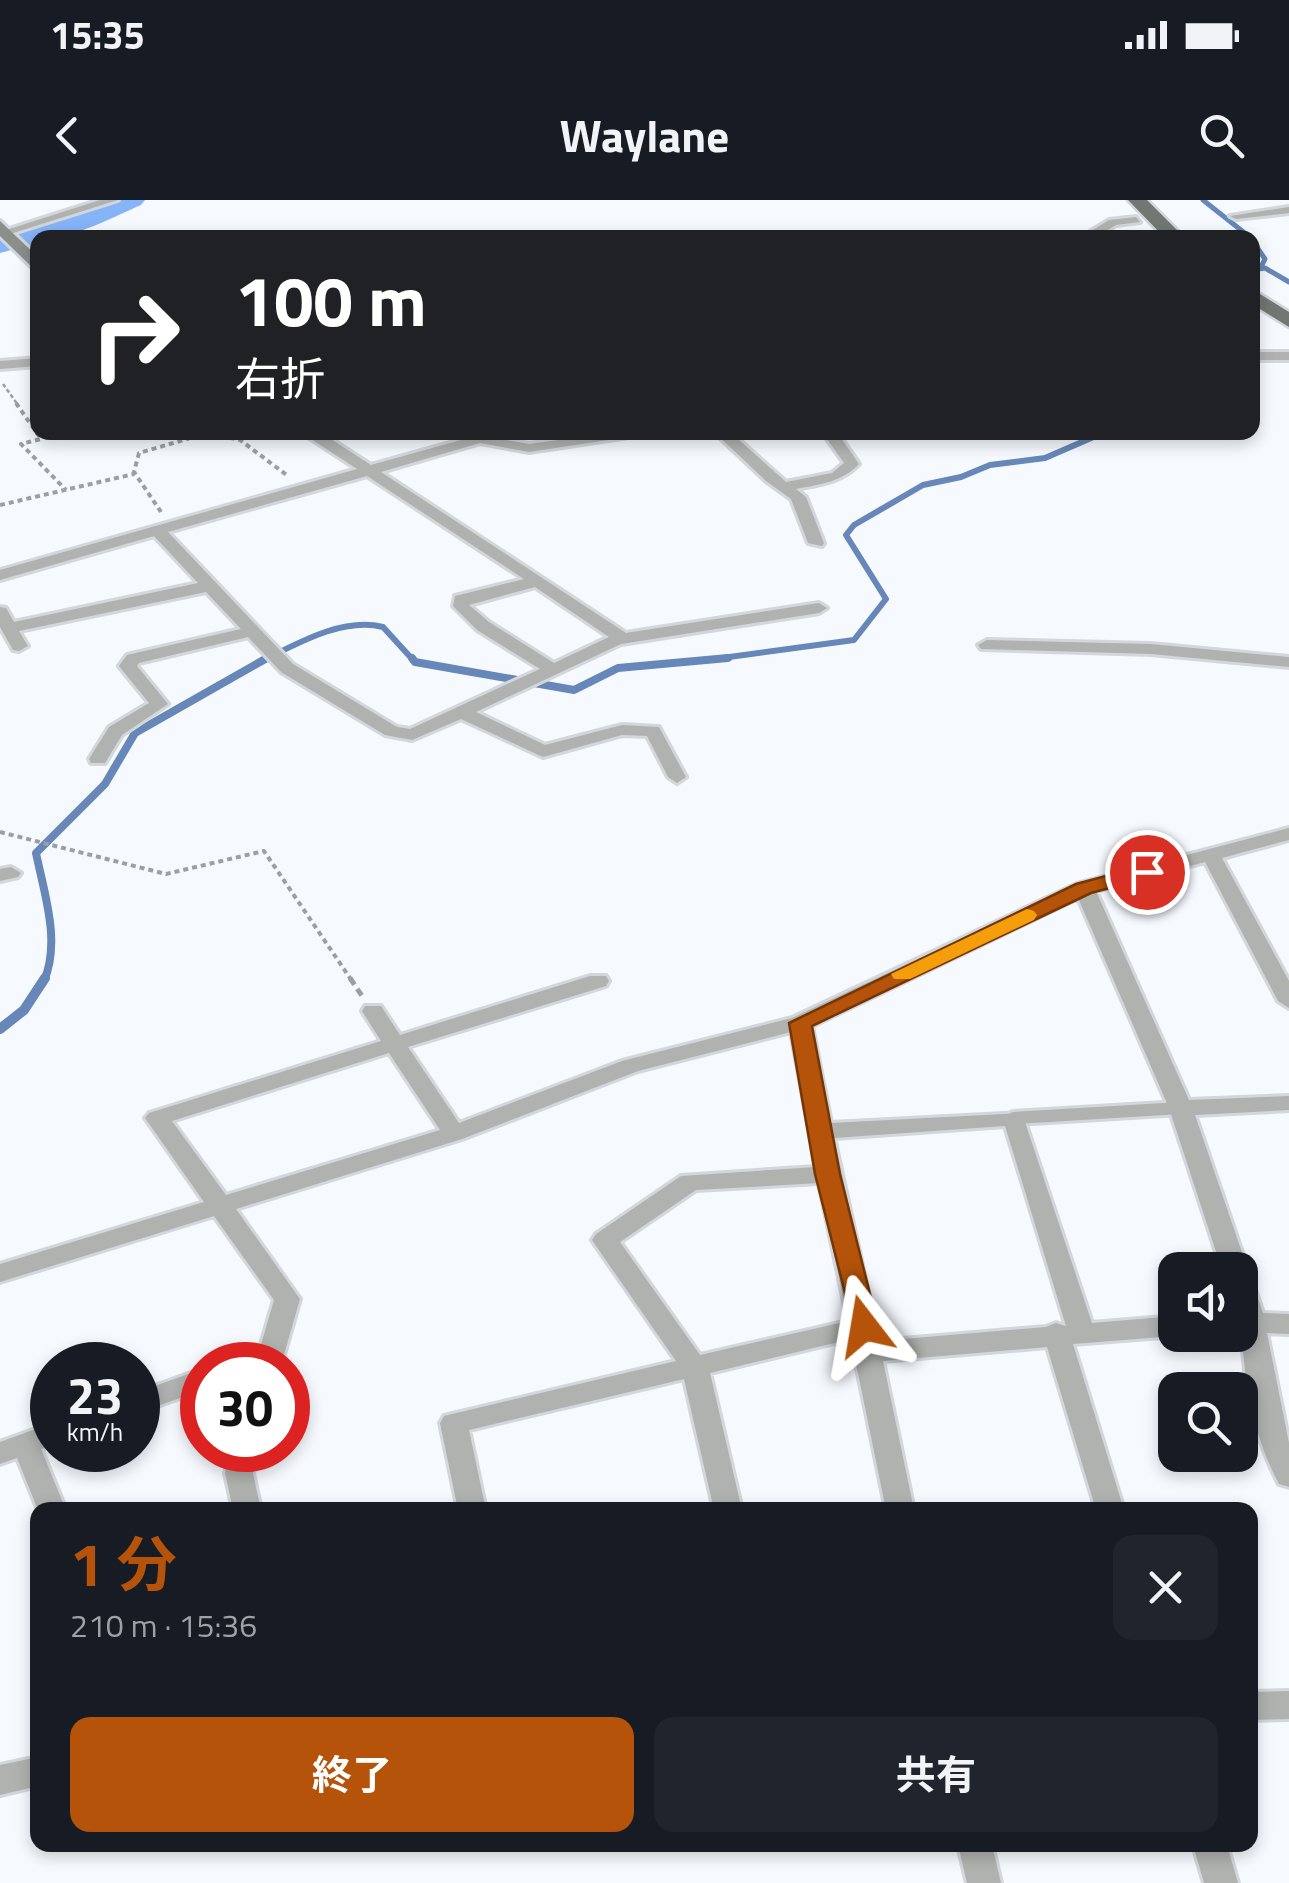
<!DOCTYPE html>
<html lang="ja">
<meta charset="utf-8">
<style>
body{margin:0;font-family:"Titillium Web","Noto Sans JP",sans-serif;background:#20242c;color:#f1f3f6;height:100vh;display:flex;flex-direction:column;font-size:38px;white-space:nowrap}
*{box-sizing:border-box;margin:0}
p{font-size:32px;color:#9ea1a6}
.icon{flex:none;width:55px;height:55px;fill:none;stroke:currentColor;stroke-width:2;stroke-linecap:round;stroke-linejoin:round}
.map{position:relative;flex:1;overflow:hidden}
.sheet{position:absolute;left:30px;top:1302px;width:1228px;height:350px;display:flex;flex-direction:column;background:#171b24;border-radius:20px;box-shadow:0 5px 15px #0003}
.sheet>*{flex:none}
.banner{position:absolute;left:30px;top:30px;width:1230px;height:210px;border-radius:20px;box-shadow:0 5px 15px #0003;background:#202124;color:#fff;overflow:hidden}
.fabs{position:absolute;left:1158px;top:1052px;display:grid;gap:20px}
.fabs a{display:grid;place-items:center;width:100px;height:100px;border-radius:20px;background:#171b24;box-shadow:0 5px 15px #0003;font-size:50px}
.speed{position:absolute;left:30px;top:1142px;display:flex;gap:20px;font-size:50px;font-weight:700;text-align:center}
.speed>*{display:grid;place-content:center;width:130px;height:130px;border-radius:50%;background:#171b24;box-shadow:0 5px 15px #0003;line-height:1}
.speed small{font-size:25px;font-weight:400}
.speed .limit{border:15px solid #d22;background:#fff;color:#111}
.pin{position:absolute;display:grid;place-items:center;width:85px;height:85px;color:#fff;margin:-42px;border:5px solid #fff;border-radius:50%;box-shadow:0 2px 10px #0007}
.me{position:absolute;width:110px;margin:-55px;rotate:346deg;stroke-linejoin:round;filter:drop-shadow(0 0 8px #0008)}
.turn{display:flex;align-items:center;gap:35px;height:210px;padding:0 40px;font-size:45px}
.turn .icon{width:130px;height:130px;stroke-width:2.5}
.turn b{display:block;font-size:70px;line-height:85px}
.round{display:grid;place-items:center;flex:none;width:105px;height:105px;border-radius:20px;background:#20242c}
.head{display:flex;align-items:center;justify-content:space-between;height:170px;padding:0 40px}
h1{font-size:60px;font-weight:700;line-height:75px;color:#b45309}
.action{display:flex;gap:20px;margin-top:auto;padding:20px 40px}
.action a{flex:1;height:115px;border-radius:20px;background:#b45309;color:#fff;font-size:40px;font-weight:700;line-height:115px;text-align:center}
.action a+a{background:#20242c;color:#f1f3f6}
.status{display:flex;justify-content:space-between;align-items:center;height:70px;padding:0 50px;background:#171b24;direction:ltr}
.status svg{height:28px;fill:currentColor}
header{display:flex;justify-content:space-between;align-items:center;height:130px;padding:0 40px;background:#171b24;font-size:45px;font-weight:700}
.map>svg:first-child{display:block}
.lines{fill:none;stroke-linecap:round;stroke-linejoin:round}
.stream-far3{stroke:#6687b8;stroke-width:5}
.stream-far2{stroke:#6687b8;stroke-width:6}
.stream-far1{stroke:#6687b8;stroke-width:8}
.stream{stroke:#6687b8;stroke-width:10}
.river{fill:#86b4f9;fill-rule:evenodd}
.lane-casing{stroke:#d3d7dc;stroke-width:18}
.street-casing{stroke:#d3d7dc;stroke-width:6}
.secondary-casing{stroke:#d3d7dc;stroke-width:6}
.primary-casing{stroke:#d3d7dc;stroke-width:5}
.path-far2{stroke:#9b9ea3;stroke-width:2.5;stroke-dasharray:4 2.5;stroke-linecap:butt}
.path-far1{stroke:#9b9ea3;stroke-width:4;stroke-dasharray:5 4;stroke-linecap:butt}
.path{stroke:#9b9ea3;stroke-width:5;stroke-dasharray:8 5;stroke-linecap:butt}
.lane{stroke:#afb2af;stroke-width:12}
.street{fill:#afb2af;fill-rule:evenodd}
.secondary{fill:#8b8f8b;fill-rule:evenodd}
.primary{fill:#717771;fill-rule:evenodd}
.route{fill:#b45309;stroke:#753606;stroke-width:2.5}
.slow{fill:#f59e0b}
</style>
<div class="status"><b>15:35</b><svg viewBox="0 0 49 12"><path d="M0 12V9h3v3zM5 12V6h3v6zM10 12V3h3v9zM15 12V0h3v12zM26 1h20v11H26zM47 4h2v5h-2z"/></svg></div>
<header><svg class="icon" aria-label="back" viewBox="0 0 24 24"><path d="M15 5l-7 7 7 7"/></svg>Waylane<svg class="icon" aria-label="search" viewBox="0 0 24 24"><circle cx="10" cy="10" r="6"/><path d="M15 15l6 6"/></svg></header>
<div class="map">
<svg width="1289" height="1683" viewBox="0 0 1289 1683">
<rect width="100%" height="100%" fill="#f6faff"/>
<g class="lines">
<g class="stream-far3">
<polyline points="1203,0 1251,38"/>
<polyline points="1252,40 1265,59 1261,67"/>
<polyline points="1252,70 1265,68 1289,82"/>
</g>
<g class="stream-far2">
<path d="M262 461C298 443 343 417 383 427L414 461"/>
<polyline points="700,461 854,440 886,399 846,335 854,325 923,285 961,277 990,265 1045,258 1105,232"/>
</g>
<g class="stream-far1">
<polyline points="412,458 415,462 574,490 618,468 728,458"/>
<path d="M44 781C61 741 44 693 36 653L105 584 135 533 267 458"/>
</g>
<polyline class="stream" points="0,829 24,810 45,778"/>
<path class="river" d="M110 0H145L141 5C107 20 75 38 38 38V43L0 53V37L66 18Z"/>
<defs>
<polyline id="lane" points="1014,918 1181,908"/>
<g id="street">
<polygon points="100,0 118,0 10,34 0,32"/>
<polygon points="1289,7 1289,13 1236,19 1230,16"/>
<polygon points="1136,17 1140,22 1116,25 1094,38 1080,38 1109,20"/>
<rect x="1252" y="152" width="37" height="8"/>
<polygon points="38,158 38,166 0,169 0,161"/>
<path d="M307 232H320L371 265 461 240 457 236 461 232 529 244 617 232H662L529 252 480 243 381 272 626 433 819 403 827 408 819 413 621 444 476 512 545 545 622 525 659 527 686 577 677 583 668 577 647 536 622 535 543 557 461 519 412 540 385 535 281 472 248 437 139 463 137 466 168 504 122 535 105 563H91L89 559 109 527 149 503 119 466 127 455 241 429 206 392 19 431 28 446 19 451 13 450 0 427V407L6 408 14 422 198 383 154 336 0 380V370L357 269 308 237ZM367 276 524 379 455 396 453 406 477 430 540 469 410 529 397 527 293 464 168 332ZM535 387 609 437 554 463 489 422 469 405Z"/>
<path d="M714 232H730L786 282 832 273 844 263 822 232H837L859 264C842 282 821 284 796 289L806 297 824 343 822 346 808 343 791 299 766 281Z"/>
<polygon points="987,440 1151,444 1289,457 1289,467 1151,454 981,449 978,445"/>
<path d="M1289 628V640L1222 658 1289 781V808L1278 801 1205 662 1096 691 1189 900 1289 896V910L1195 915 1248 1070 1244 1076 1253 1084 1263 1113 1289 1114V1134L1267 1133 1289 1243V1287L1279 1284C1244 1219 1240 1142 1240 1070H1222L1169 908 1078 698 812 826 831 923 1022 913 1092 1123 1175 1116V1136L1073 1144 1124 1310H1096L1047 1147 883 1161 914 1310H886L851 1139 710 1173 742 1310H714L684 1179 469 1230 486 1310H458L440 1223 444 1216 676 1161 596 1046 592 1040 596 1034 681 976 816 967 791 832 638 871 462 939 236 1009 300 1099 281 1165H228L231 1158 260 1148 274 1100 214 1016 0 1082V1064L204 1002 145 918 149 913 381 841 362 811 365 806H381L400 835 590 776H606L609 781 606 786 408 847 459 923 622 861 792 818 1077 684ZM389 853 440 930 226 995 172 921ZM1005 926 1066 1126 1056 1123 1046 1127 879 1141 878 1126 874 1119 834 938ZM819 983 848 1121 700 1155 620 1042 696 990Z"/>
<polygon points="11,667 21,673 18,677 0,681 0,669"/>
<polygon points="202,1169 202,1190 138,1213 138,1192"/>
<polygon points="52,1223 52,1245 41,1249 66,1310 38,1310 17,1258 0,1264 0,1242"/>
<polygon points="231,1250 259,1250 253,1273 261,1310 233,1310 225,1273"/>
<polygon points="1289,1491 1289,1519 1250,1520 1250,1492"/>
<polygon points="38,1557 38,1586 0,1595 0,1565"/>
<polygon points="958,1645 992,1645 1001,1683 967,1683"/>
<polygon points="1193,1645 1227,1645 1238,1683 1204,1683"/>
</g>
<polygon id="secondary" points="0,21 38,57 38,73 0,36"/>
<g id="primary">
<polygon points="1128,0 1147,0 1185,38 1165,38"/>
<polygon points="1252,89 1289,112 1289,127 1252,104"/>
</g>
</defs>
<use href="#lane" class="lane-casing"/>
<use href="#street" class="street-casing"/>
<use href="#secondary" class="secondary-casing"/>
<use href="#primary" class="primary-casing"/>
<polyline class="path-far2" points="3,184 18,205"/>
<g class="path-far1">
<polyline points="16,203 41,239 21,244 66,290"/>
<polyline points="212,234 240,240 288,276"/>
<polyline points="0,305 134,274"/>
<polyline points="161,312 134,272 139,253 211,232"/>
<polyline points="0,632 166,674 264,651 352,781"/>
</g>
<polyline class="path" points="350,778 362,796"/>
<use href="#lane" class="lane"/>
<use href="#street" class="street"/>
<use href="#secondary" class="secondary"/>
<use href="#primary" class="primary"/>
</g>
<polygon class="route" points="1147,665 1154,667 1154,676 1091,693 812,826 840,974 878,1126 874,1133 855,1133 815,974 789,823 1076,684"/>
<polygon class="slow" points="1027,709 1034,711 1037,715 1034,720 910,779 894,779 891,774"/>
</svg>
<div class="fabs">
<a><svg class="icon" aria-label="sound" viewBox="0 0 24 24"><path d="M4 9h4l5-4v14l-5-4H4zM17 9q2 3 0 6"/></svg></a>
<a><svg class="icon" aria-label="search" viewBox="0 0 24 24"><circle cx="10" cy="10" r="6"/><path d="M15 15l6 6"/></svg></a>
</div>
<div class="speed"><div>23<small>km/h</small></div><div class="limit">30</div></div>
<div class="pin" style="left:1147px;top:672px;background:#d93025"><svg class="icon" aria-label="arrive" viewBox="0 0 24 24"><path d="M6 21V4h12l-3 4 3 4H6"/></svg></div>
<svg class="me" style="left:864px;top:1126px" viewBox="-20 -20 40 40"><path d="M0-17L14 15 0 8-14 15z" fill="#b45309" stroke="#fff" stroke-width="4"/></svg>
<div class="banner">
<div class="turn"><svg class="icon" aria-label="right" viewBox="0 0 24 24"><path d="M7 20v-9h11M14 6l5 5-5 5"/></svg><div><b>100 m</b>右折</div></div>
</div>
<section class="sheet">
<div class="head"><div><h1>1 分</h1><p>210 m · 15:36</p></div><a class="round"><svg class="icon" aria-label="close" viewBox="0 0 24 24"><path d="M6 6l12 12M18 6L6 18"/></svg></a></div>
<div class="action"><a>終了</a><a>共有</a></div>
</section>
</div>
